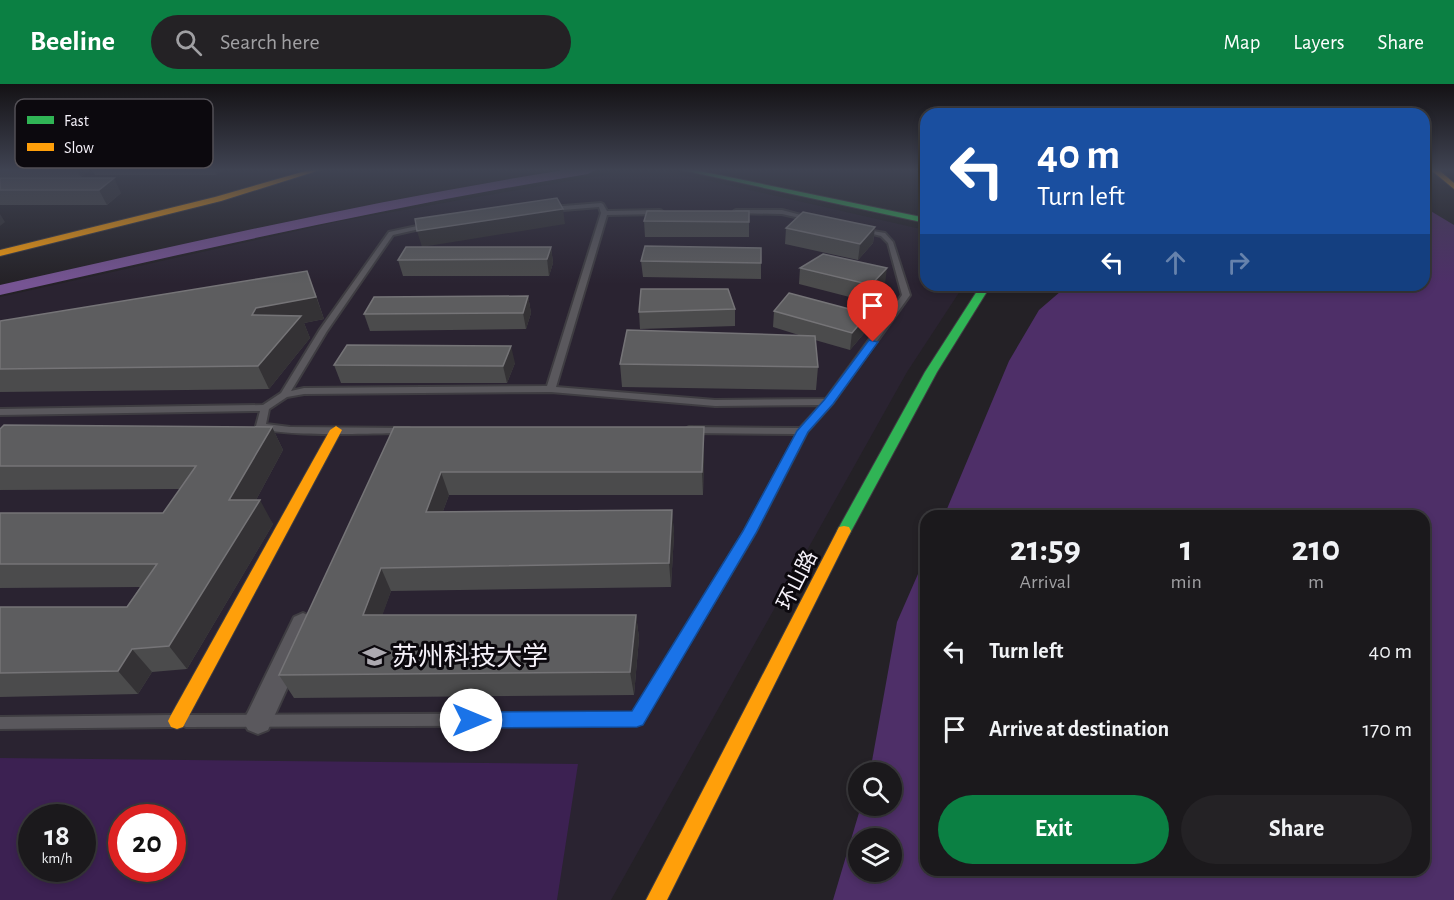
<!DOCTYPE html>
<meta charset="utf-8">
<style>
body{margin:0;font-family:"Alegreya Sans","Noto Sans SC",sans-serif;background:#242225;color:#f1f3f6;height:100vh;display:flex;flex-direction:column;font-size:22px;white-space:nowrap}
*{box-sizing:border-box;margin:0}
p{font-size:20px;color:#a0a0a3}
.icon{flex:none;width:33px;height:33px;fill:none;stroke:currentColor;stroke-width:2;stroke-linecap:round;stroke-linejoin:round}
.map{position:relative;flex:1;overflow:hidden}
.side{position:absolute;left:920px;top:426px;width:510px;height:366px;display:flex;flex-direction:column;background:#1b191c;border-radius:18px;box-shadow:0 3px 9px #0003,0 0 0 2px #39383b}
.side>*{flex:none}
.guide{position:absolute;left:920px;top:24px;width:510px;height:183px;border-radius:18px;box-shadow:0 3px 9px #0003,0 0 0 2px #39383b;background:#1a4fa0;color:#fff;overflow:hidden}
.fabs{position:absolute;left:848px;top:678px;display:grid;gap:12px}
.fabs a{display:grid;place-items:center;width:54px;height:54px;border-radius:50%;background:#1b191c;box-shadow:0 3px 9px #0003,0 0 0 2px #39383b;font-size:30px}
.speed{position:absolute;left:18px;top:720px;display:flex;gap:12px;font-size:30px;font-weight:700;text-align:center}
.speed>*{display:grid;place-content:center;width:78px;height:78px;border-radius:50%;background:#1b191c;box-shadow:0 3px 9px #0003,0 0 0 2px #39383b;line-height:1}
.speed small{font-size:15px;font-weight:400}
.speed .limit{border:9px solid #d22;background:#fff;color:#111}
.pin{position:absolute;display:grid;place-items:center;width:51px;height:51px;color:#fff;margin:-62px -26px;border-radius:50% 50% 50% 0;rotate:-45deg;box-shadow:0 0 6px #0007}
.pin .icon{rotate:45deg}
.me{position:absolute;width:66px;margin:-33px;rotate:90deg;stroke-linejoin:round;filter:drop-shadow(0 0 4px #0008)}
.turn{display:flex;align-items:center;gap:21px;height:126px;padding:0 18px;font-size:27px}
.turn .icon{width:78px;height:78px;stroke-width:2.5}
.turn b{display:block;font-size:42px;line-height:51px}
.lanes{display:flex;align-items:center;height:57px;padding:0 18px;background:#0003;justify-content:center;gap:30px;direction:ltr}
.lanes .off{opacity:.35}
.eta{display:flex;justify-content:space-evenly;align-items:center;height:102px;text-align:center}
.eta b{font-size:36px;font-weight:700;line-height:42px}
.primary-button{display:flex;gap:12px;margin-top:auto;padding:12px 18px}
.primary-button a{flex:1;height:69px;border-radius:36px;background:#0b8043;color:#fff;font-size:24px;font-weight:700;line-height:69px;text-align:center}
.primary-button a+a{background:#242225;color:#f1f3f6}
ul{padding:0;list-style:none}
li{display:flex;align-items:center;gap:18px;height:78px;padding:0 18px}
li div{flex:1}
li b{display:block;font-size:22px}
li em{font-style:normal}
header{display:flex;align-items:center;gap:36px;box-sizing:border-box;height:84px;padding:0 30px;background:#0b8043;color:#fff}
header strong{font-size:28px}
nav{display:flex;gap:33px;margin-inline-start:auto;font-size:21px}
.search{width:420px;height:54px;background:#242225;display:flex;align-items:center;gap:15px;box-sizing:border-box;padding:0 21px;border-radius:33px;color:#a0a0a3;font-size:22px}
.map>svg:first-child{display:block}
.built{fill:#2a2331;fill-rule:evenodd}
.green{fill:#3c2152;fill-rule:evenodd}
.forest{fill:#4e2f68;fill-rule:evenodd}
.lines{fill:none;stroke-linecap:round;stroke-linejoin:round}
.canal{fill:#765493;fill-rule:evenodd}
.lane-casing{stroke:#3f3d42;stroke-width:4}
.street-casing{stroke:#3f3d42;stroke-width:4}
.fast-casing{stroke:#3f3d42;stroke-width:2}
.slow-casing{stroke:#3f3d42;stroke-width:2}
.lane{fill:#5a585d;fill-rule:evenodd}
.street{fill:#5a585d;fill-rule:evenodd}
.fast{fill:#30b455;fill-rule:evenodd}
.slow{fill:#ff9f0a;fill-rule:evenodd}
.wall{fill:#4b4b4c}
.shaded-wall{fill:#343235}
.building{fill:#5d5d5f;stroke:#757477;stroke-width:1.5}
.route{fill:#1a73e8;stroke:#114b97;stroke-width:1.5}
.labels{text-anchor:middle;stroke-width:6;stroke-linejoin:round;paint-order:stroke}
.street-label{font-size:21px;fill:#f6f2fa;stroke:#0c090e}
.near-poi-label{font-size:26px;fill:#f6f2fa;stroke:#0c090e;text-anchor:start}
.key{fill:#0c090e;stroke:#524f55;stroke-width:1.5}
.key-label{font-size:16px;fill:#f6f2fa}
</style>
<header>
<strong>Beeline</strong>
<div class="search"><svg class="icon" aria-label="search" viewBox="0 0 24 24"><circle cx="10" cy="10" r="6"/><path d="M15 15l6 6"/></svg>Search here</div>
<nav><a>Map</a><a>Layers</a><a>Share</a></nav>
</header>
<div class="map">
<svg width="1454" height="816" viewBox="0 0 1454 816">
<rect width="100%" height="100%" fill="#242126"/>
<path class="built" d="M631 86H662L925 146 926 201H964L907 288 611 816H0V213L341 137ZM32 734H82V784H32ZM122 734H172V784H122Z"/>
<path class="green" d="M0 674 578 680 557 816H0ZM32 734H82V784H32ZM122 734H172V784H122Z"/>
<path class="forest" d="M1424 123 1454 141V816H833L861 722H891V688H870L897 538 925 474 926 786H1424V432H944L1009 277 1039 226 1068 201H1424ZM858 754H891V788H858Z"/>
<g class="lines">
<path class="canal" d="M564 86H595L588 90C390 122 195 167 0 211V201C187 159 374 116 564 86Z"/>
<defs>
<g id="lane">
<path d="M601 119 603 120 607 127 660 126 663 128 660 130 607 131 556 303 715 316 826 315 902 211 888 159 881 152 861 147V145L885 149 893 158 910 211 832 320 807 348 755 449 642 639 637 641 186 643 181 641 179 637 181 633 186 631 633 629 744 448 797 350 689 349 684 346 689 343 800 344 821 321 715 322 551 308 304 310 287 313 269 325 266 340 290 343 409 344 411 346 409 348 406 349C380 349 272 354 256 342L260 327 0 331V325L263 321 281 309 319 247 389 148 431 139 434 141 433 142 393 151 327 247 291 307 304 304 547 302 601 129 599 123 551 127 548 125 551 123Z"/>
<polygon points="736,126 782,126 816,135 813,137 782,130 734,129 734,127"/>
<polygon points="171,631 176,633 178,637 176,641 171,643 0,645 0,633"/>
</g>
<polygon id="street" points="303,529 312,533 316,540 268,646 258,650 248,646 243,637 248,628 294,533"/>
<g id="fast">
<polygon points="682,86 695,86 926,134 926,139"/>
<polygon points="981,201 991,201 937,288 849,451 839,451 837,447 925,288"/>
</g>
<g id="slow">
<polygon points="309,86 320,86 221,117 0,172 0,166 215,113"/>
<polygon points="1431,86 1439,86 1454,99 1454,105"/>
<polygon points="336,342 342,346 183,643 177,645 171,643 168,637 171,631 330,346"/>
<polygon points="844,442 849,443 851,447 667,816 646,816 837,447 839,443"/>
</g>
</defs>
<use href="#lane" class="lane-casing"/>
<use href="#street" class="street-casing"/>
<use href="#fast" class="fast-casing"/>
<use href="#slow" class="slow-casing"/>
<use href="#lane" class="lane"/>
<use href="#street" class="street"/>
<use href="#fast" class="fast"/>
<use href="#slow" class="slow"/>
</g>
<g class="wall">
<polygon points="0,86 90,86 81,93 0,93"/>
<polygon points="92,86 223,86 216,91 95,91"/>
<polygon points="0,94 121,109 107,121 0,121"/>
<polygon points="644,137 749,138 749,153 645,153"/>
<polygon points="875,143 873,159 858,176 785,160 786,144"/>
<polygon points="551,163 553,179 549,192 403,192 398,176"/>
<polygon points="761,164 761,195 643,193 641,177"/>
<polygon points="800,184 885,200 869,218 799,200"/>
<polygon points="315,208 324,235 304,239 310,254 269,305 0,308 0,237"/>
<polygon points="528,212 531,229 526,245 370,247 364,230"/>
<polygon points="735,225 735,242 640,245 639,228"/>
<polygon points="774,227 868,230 866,247 850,266 815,256 818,283 816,306 622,303 620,280 802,252 773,243"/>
<polygon points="515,279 507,299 341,299 334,281"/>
<polygon points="272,343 283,366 256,416 273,440 187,585 152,588 138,610 0,613 0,523 127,523 140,503 0,504 0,429 163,429 180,405 0,406 0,345"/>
<polygon points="394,343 704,343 704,366 703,411 449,411 443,427 672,426 674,450 671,503 391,507 382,531 636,531 639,554 634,611 294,614 279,591"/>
</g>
<g class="shaded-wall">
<polygon points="77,86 90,86 81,93"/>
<polygon points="214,86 223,86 216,91"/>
<polygon points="114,94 121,109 107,121 99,106"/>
<polygon points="563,125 565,140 422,163 417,147"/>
<polygon points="0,130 5,138 0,142"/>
<polygon points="875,143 873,159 858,176 860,160"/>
<polygon points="551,163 553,179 549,192 547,175"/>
<polygon points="887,184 885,200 869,218 871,201"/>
<polygon points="307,187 324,235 304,239 310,254 269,305 258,282 252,231 256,224"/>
<polygon points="528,212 531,229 526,245 523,229"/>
<polygon points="868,230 866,247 850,266 852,249"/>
<polygon points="511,262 515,279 507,299 503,282"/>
<polygon points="272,343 283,366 243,440 229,416"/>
<polygon points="704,343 704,366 703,411 702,388"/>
<polygon points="441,388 449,411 434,451 426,428"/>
<polygon points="260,416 273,440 187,585 169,562"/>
<polygon points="672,426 674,450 671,503 669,479"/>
<polygon points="381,484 391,507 374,555 363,531"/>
<polygon points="636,531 639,554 634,611 630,588"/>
<polygon points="132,565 152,588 138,610 118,587"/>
</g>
<g class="building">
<polygon points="0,94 114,94 99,106 0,106"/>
<polygon points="557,114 563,125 417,147 415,135"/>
<polygon points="647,127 749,127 749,138 644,137"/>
<polygon points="803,128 875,143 860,160 786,144"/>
<polygon points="645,162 761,164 761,179 641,177"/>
<polygon points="406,163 551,163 547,175 398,176"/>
<polygon points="823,170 887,184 871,201 800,184"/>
<polygon points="307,187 316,213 256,224 252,231 301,232 258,282 0,285 0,237"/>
<polygon points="641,205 728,205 735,225 639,228"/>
<polygon points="789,209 868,230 852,249 774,227"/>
<polygon points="528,212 523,229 364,230 374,213"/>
<polygon points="627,246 815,252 818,283 620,280"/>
<polygon points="347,261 511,262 503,282 334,281"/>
<polygon points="4,341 272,343 229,416 260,416 169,562 132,565 118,587 0,589 0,523 127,523 157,480 0,480 0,429 163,429 196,382 0,382 0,345"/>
<polygon points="394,343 704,343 702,388 441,388 426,428 672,426 669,479 381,484 363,531 636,531 630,588 279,591"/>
</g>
<linearGradient id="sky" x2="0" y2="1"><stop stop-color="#141215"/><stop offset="0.43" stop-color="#3f4352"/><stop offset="1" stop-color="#3f4352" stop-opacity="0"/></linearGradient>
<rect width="1454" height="200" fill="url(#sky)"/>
<polygon class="route" points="869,256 878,258 833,320 808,348 756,449 643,641 637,643 471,644 465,642 462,636 465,630 471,628 632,627 743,447 797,347 825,315"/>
<defs>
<symbol id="university-bare" viewBox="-9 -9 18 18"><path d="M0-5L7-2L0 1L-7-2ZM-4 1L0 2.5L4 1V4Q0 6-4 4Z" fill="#aca9b0" stroke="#0c090e" stroke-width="2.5" paint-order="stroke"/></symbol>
</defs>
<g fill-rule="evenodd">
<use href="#university-bare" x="358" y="556" width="33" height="33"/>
</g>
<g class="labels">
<g class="street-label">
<text transform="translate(797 496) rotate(-63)" y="7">环山路</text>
</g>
<g class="near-poi-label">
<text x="392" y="581">苏州科技大学</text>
</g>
</g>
<rect x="15" y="15" width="198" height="69" rx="9" class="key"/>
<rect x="27" y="32" width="27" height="8" fill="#30b455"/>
<rect x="27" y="59" width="27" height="8" fill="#ff9f0a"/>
<g class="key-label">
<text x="64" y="42">Fast</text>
<text x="64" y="69">Slow</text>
</g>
</svg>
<div class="fabs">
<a><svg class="icon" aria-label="search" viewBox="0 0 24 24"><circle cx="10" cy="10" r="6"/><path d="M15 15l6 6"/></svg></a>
<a><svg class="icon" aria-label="layers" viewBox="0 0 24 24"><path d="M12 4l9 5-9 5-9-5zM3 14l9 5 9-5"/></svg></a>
</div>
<div class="speed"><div>18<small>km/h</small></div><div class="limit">20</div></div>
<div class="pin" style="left:873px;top:258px;background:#d93025"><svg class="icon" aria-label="arrive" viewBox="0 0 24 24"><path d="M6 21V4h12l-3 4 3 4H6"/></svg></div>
<svg class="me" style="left:471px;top:636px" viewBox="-20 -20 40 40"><circle r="19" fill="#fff"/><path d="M0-13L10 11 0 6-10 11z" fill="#1a73e8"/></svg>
<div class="guide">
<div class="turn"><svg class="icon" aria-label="left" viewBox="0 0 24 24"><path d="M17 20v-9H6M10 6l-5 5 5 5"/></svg><div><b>40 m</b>Turn left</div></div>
<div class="lanes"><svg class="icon" aria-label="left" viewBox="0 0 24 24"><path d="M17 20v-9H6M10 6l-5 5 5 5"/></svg><svg class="icon off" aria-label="ahead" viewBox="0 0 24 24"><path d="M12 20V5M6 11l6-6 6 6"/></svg><svg class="icon off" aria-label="right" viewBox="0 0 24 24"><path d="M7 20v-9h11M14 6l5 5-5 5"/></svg></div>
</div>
<section class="side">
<div class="eta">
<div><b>21:59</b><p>Arrival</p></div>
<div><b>1</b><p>min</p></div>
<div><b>210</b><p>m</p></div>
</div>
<ul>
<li><svg class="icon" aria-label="left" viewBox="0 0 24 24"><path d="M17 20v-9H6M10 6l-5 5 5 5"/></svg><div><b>Turn left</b></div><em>40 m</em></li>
<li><svg class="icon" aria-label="arrive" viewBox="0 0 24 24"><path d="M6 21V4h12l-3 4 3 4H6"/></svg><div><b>Arrive at destination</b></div><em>170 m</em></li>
</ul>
<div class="primary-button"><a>Exit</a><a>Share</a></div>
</section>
</div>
